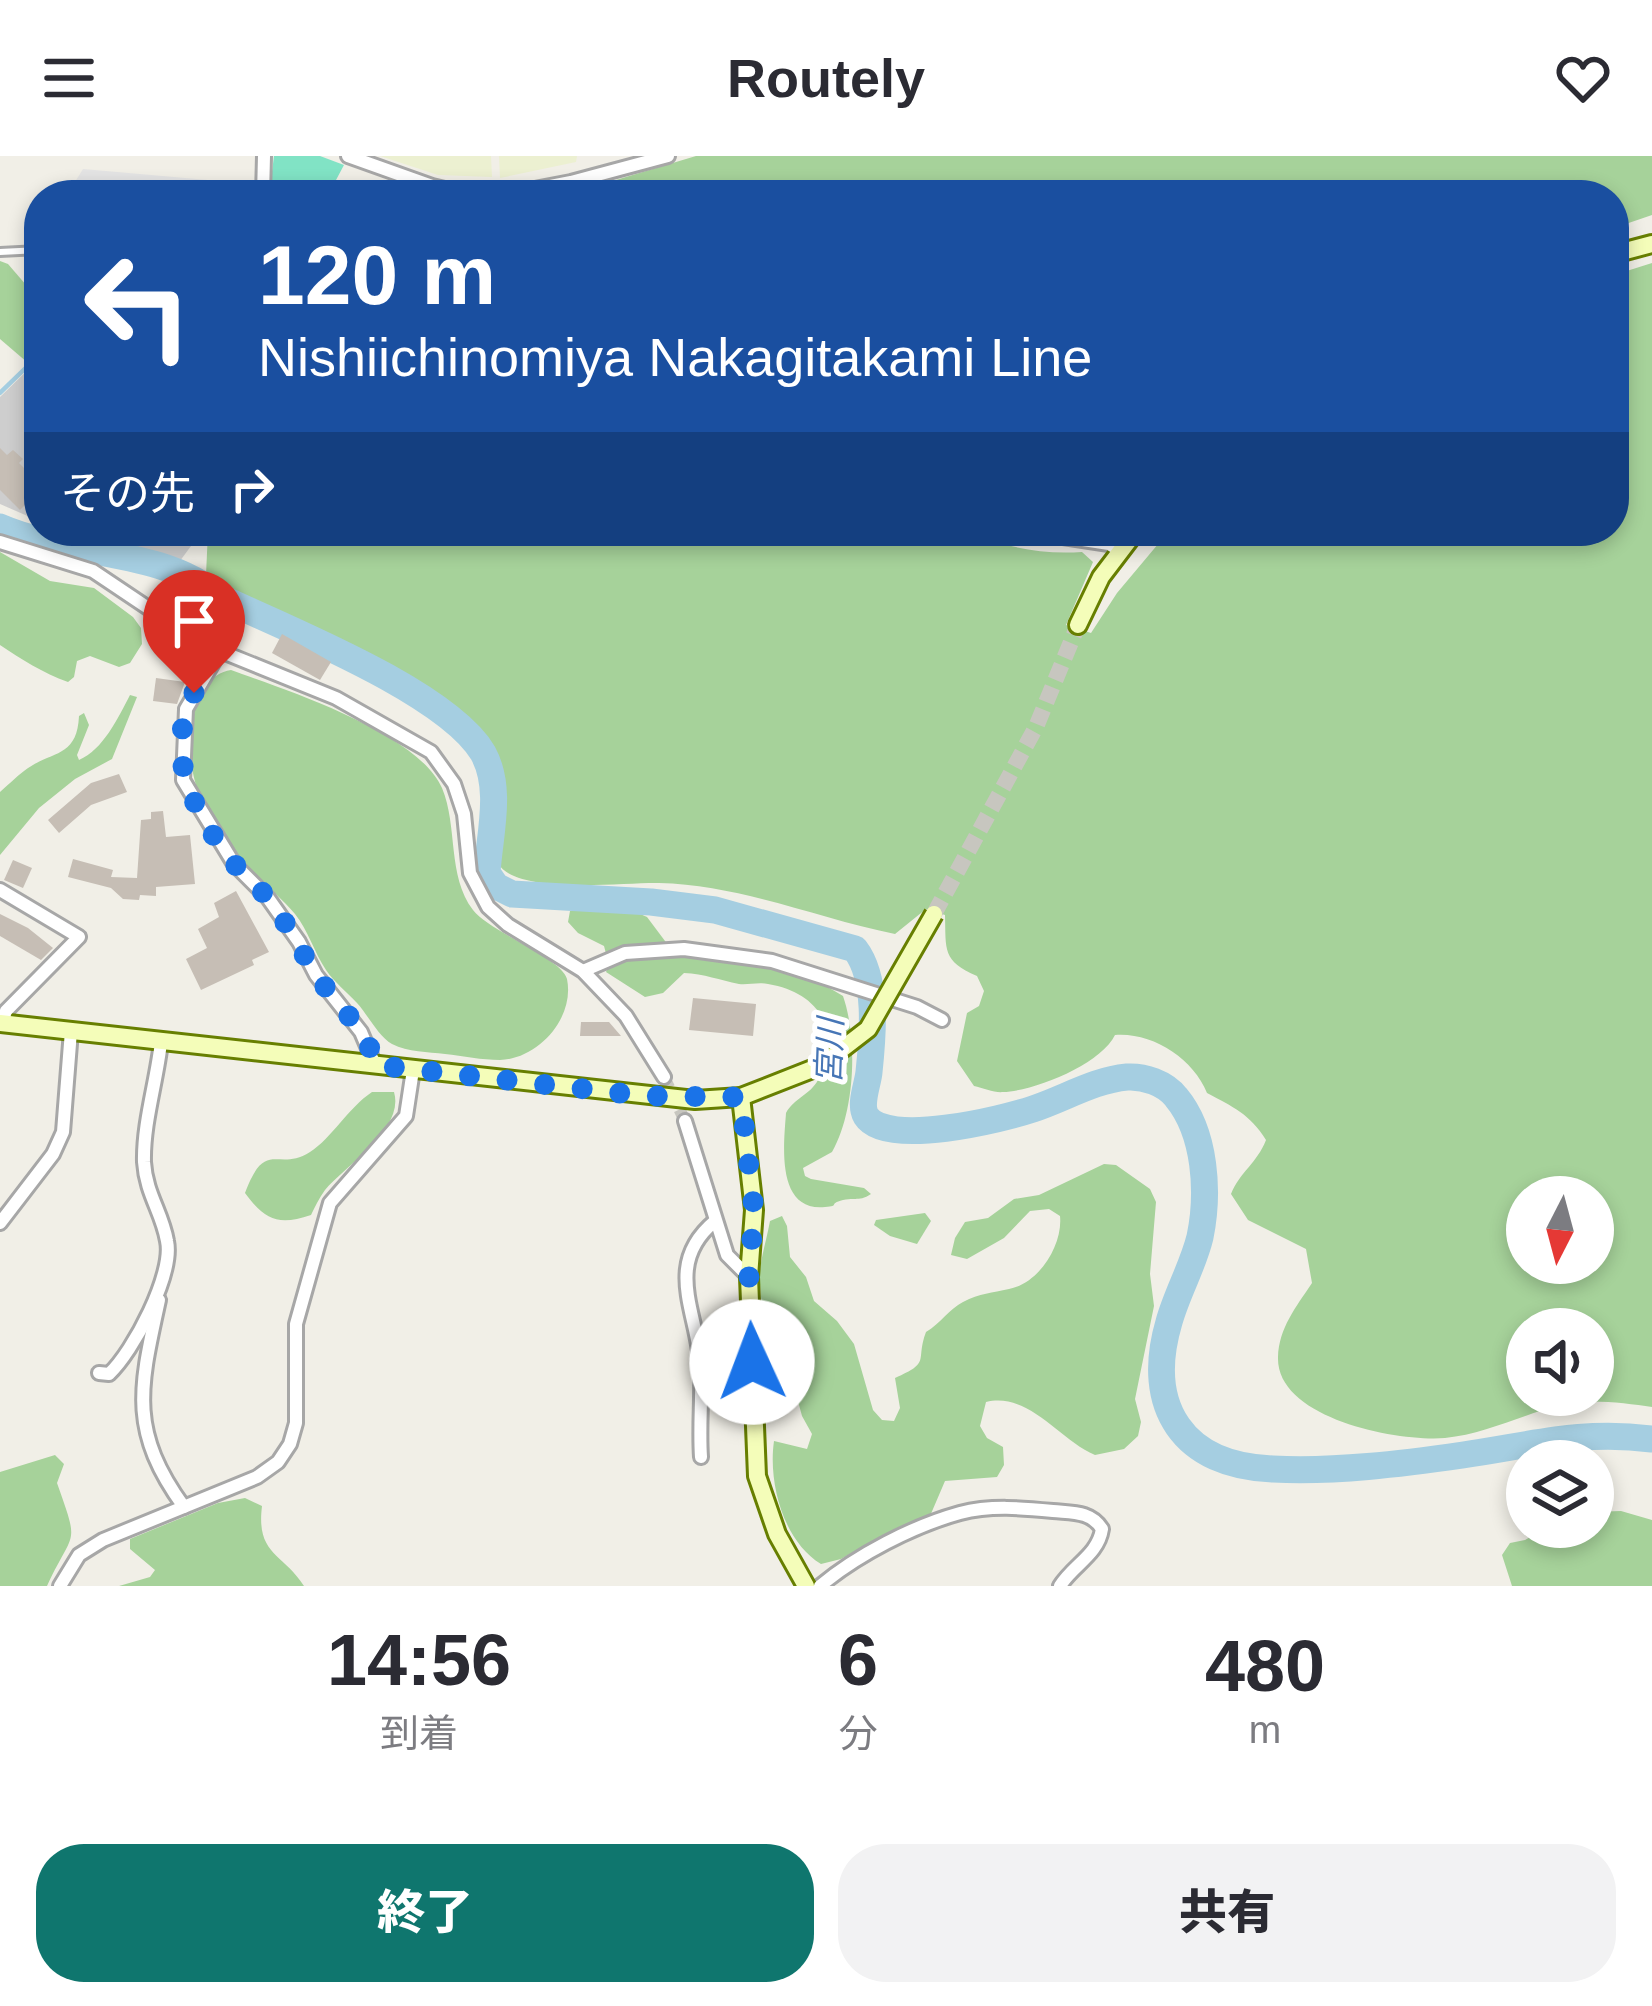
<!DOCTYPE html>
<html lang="ja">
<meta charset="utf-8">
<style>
body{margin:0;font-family:Helvetica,"Noto Sans JP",sans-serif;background:#f2f2f3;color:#2b2b33;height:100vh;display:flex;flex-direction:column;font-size:45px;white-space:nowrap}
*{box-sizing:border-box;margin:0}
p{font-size:39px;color:#7c7c81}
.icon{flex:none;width:66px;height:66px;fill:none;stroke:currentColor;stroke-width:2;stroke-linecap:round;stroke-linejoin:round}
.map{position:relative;height:1430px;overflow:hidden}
.panel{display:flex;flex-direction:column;background:#fff;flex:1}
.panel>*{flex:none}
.banner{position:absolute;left:24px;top:24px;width:1605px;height:366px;border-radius:48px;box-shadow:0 6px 18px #0003;background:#1a4fa0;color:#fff;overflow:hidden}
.needle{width:78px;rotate:186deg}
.buttons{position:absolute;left:1506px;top:1020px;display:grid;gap:24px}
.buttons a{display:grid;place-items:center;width:108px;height:108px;border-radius:50%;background:#fff;box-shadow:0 6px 18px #0003;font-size:60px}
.pin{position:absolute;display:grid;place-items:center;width:102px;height:102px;color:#fff;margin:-123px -51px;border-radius:50% 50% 50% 0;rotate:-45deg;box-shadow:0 0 12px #0007}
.pin .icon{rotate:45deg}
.me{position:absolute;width:132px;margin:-66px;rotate:358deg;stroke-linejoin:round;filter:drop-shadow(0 0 9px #0008)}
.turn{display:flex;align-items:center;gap:42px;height:252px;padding:0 36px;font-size:54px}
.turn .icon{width:156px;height:156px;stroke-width:2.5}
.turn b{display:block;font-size:84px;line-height:102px}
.then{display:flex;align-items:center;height:114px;padding:0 36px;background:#0003;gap:24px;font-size:45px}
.eta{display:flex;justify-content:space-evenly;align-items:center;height:204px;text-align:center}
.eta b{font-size:72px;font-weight:800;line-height:84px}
.primary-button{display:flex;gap:24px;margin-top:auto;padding:24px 36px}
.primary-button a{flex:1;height:138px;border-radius:48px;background:#0f766e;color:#fff;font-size:48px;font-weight:800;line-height:138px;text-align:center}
.primary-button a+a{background:#f2f2f3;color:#2b2b33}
header{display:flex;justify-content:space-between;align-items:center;height:156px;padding:0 36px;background:#fff;font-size:54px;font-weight:800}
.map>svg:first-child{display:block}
.religious{fill:#cecece}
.farmland{fill:#ecf0d1}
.forest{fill:#a6d29a;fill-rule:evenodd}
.pitch{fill:#81e3c5}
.parking{fill:#e4e4e4}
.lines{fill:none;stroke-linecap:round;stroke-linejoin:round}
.stream{stroke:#a5cee1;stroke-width:4.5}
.river{stroke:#a5cee1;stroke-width:27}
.building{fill:#c6beb5}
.minor-tunnel{stroke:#c7c6bf;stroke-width:12;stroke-dasharray:12 6;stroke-linecap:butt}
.secondary-tunnel{stroke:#c7c6bf;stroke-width:16;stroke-dasharray:16 8;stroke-linecap:butt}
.service-casing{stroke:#a7a7a7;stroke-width:12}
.minor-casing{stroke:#a7a7a7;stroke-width:18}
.secondary-casing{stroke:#677f00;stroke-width:22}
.service{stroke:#fff;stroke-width:6}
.minor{stroke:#fff;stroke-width:12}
.secondary{stroke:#f4fdb9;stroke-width:16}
.secondary-bridge-casing{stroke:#677f00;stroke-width:22;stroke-linecap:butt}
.secondary-bridge{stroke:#f4fdb9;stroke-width:16}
.route{stroke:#1a73e8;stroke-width:21;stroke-dasharray:0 37.8}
.labels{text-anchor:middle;stroke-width:10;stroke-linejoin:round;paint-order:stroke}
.water-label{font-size:33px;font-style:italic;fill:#4776b6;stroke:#fff}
</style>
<header><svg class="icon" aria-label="menu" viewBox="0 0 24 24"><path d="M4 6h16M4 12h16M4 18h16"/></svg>Routely<svg class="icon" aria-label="heart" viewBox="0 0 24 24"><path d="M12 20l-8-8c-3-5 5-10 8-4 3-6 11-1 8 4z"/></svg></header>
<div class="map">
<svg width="1652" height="1430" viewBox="0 0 1652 1430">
<rect width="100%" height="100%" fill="#f1efe7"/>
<g class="religious">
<polygon points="39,203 39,365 0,348 0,241"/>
<polygon points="62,375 202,375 177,409 91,388"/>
</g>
<g class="farmland">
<polygon points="380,0 491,0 492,21 438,19"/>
<polygon points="499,0 577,0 576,6 500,22"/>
</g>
<g class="forest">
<polygon points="696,0 1652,0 1652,59 1614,72 1614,39 609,39 616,24"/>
<polygon points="0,105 8,108 39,144 39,197 28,207 0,183"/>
<path d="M1652 107V1251C1625 1247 1587 1242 1560 1249 1522 1259 1485 1278 1445 1282 1399 1286 1276 1263 1278 1201 1279 1172 1296 1151 1312 1127L1306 1093 1248 1064 1231 1038C1240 1016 1257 1007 1266 984 1250 958 1233 951 1207 937 1193 902 1152 876 1115 879 1101 908 1035 935 1003 936 995 937 983 932 974 930L957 905 967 857 979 850 984 835 977 820C942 805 946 794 945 759L926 753 895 778C816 762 741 729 659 727 625 726 515 740 498 707 488 689 503 639 499 615 455 539 363 501 287 466 260 453 223 444 206 419L208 375H962C1004 390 1038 399 1082 396L1093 406 1066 469 1091 477 1117 437 1169 375H1614V119ZM1527 1041H1593V1107H1527ZM1527 1173H1593V1239H1527Z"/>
<path d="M0 396 50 425 94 432 133 461 141 472 142 488 130 507 119 511 90 500 77 505 74 521 68 526C43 517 21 503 0 489Z"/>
<path d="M231 514C286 534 417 576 442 632 458 670 447 720 473 754 490 776 562 802 567 823 575 862 538 903 500 904 482 904 463 900 445 898 428 896 408 896 392 888 378 880 368 859 357 847 347 836 334 826 326 814 314 796 308 774 295 758 282 742 264 728 250 714 207 671 181 620 193 559 196 539 210 517 231 514Z"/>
<path d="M130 539 137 541 112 603 75 623 39 652 0 699V636C8 629 16 621 24 615 51 594 77 603 79 560L84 557 89 569 77 599 79 604C103 594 118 562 130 539Z"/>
<path d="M629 753 647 761 674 797C731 808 791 806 843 840 858 883 855 956 832 996L803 1012 805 1020 811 1023 864 1032 871 1038C859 1046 855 1041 843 1044 827 1048 841 1050 825 1051 775 1056 784 987 786 957 794 942 810 939 818 924 841 875 821 837 768 828 758 826 748 829 739 828 720 824 704 818 684 817L663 837 645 841 606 816 609 809 604 790 578 777 568 766 570 755Z"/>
<path d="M372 936H394C405 973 346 1009 325 1034 319 1042 315 1051 311 1059 278 1070 265 1064 245 1037 266 981 277 1017 310 996 332 982 348 952 372 936Z"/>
<path d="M1104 1008 1116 1009 1150 1033 1156 1046 1150 1118 1154 1150 1135 1243 1141 1266 1138 1280 1124 1293 1095 1299C1058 1283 1030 1236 986 1246L980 1270 987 1282 1003 1291 1004 1309 997 1321 945 1325 930 1360 885 1378 841 1403 821 1408C783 1385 768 1326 774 1285L807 1293 812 1278 802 1260 785 1197 770 1191C765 1183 758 1122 760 1114 762 1097 767 1082 770 1065L782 1060 787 1070 790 1101 806 1121 814 1145 837 1165 854 1188 873 1254 882 1264 894 1265 900 1252 895 1222C932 1206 915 1205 926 1176 941 1167 949 1153 963 1146 980 1137 992 1137 1009 1133 1040 1127 1063 1088 1060 1060L1049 1053 1030 1055 1004 1082 967 1103 951 1099 955 1082 965 1066 988 1062 1014 1043 1039 1039Z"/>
<polygon points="925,1057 931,1065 917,1088 890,1080 874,1069 876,1064"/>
<path d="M55 1299 64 1308 57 1327C80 1392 74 1372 47 1430H0V1316Z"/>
<path d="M245 1342 262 1350C256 1399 282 1396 304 1430H119L150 1421 155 1414 130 1393V1383L218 1347Z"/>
<polygon points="1621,1355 1652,1364 1652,1430 1512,1430 1502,1399 1510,1387 1525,1384 1548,1371 1593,1371 1593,1356"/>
</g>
<polygon class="pitch" points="274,0 320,0 344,9 328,39 269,39"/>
<polygon class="parking" points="83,13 242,27 241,39 67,39"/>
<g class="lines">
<polyline class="stream" points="0,237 39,199"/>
<path class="river" d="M0 371C66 400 163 392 219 441 285 472 447 536 483 597 503 633 489 680 487 717L496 730 512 738 651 746 715 754 855 793C878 823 873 878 869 916 868 928 859 948 866 960 886 992 1003 963 1033 953 1064 943 1094 924 1127 921 1144 920 1165 927 1176 941 1206 977 1209 1037 1200 1081 1193 1110 1177 1137 1169 1166 1144 1251 1183 1310 1273 1313 1335 1316 1401 1308 1463 1299 1533 1289 1580 1274 1652 1283"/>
</g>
<g class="building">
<polygon points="0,292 7,299 13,294 23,303 19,307 39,327 39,358 28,346 20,354 0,334"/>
<polygon points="170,439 187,446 188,440 222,454 216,471 165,451"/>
<polygon points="282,478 331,506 320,524 272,497"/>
<polygon points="156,522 185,526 177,548 153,545"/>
<polygon points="119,618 127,636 91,649 59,677 48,664 91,627"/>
<polygon points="163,655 166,681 190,679 195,728 156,731 156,740 140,739 139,744 123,743 111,732 68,721 73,703 113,714 111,721 137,722 141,664 151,663 151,656"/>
<polygon points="13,704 32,712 23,732 4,724"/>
<polygon points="236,735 269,796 252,804 254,809 201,834 186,803 207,792 198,773 219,761 214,747"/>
<polygon points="0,758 28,772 53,792 41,804 0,780"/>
<polygon points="693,842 756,848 753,880 689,874"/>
<polygon points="581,866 609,866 621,880 580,880"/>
</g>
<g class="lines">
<polyline class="minor-tunnel" points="664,921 685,965"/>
<polyline class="secondary-tunnel" points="934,758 1036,571 1078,469"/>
<defs>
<polyline id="service" points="0,96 39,94"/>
<g id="minor">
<polyline points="348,0 432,30 470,39"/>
<polyline points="263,39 264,0"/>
<polyline points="504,39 571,26 668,0"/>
<polyline points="1024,375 1109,388 1119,394"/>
<polyline points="0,386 93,415 175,470 220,495 336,542 431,596 454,628 464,658 470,717 488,751 508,769 583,815 626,860 664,921"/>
<polyline points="220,495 186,553 183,624 234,708 268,742 299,786 316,819 361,876 375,909"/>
<polyline points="0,734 79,781 6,855 2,867"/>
<polyline points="583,815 625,797 684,793 772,805 917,851 942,864"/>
<polyline points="685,965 727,1099 749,1121"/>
<polyline points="0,1067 53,998 63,976 71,875"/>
<path d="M159 1144C140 1231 128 1274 184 1351"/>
<path d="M99 1217 109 1218C133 1196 174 1118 167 1085 162 1056 146 1038 144 1006 143 967 157 924 161 886"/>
<path d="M701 1301C699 1272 702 1244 701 1215 700 1159 661 1110 715 1065"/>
<polyline points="60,1430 79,1399 103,1384 257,1321 278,1306 290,1288 296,1267 296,1168 330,1047 406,960 413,914"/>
<path d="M820 1430C857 1399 913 1370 960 1357 991 1349 1022 1352 1053 1355 1072 1357 1091 1355 1102 1373 1098 1399 1073 1409 1060 1430"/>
</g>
<g id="secondary">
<polyline points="1614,98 1652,88"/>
<polyline points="1078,469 1101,421 1136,375"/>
<polyline points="0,867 695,944 741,941 820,910"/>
<polyline points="741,941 754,1054 749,1121 757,1320 777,1378 806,1430"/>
</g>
</defs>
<use href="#service" class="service-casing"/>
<use href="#minor" class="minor-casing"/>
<use href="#secondary" class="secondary-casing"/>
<use href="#service" class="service"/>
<use href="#minor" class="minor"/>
<use href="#secondary" class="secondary"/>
<defs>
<polyline id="secondary-bridge" points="820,910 868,873 934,758"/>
</defs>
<use href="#secondary-bridge" class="secondary-bridge-casing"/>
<use href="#secondary-bridge" class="secondary-bridge"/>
</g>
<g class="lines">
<path class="route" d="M194 537C163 599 193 656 233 706 244 720 260 732 271 746 292 774 305 805 326 832 344 856 370 879 375 909L646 940 741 941 754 1054 749 1121 752 1206"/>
</g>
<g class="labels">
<g class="water-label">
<text transform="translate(829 895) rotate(-88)" y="12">宮川</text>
</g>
</g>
</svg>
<div class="buttons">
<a><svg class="needle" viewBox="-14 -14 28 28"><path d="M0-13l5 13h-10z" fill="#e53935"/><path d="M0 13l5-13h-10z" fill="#7c7c81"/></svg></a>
<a><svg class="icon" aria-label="sound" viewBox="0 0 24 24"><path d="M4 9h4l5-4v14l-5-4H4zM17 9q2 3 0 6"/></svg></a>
<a><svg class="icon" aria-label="layers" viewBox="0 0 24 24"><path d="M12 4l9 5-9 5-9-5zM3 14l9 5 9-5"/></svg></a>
</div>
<div class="pin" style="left:194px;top:537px;background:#d93025"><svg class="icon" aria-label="arrive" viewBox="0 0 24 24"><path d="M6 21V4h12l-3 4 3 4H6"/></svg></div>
<svg class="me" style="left:752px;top:1206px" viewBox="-20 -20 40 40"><circle r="19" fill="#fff"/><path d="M0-13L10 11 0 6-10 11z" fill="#1a73e8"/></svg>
<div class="banner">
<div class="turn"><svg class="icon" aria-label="left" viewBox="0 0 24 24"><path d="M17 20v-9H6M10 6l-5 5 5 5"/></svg><div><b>120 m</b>Nishiichinomiya Nakagitakami Line</div></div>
<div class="then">その先<svg class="icon" aria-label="right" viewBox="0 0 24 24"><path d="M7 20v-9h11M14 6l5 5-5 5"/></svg></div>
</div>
</div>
<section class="panel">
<div class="eta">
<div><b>14:56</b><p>到着</p></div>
<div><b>6</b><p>分</p></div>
<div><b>480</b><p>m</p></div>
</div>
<div class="primary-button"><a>終了</a><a>共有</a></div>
</section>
